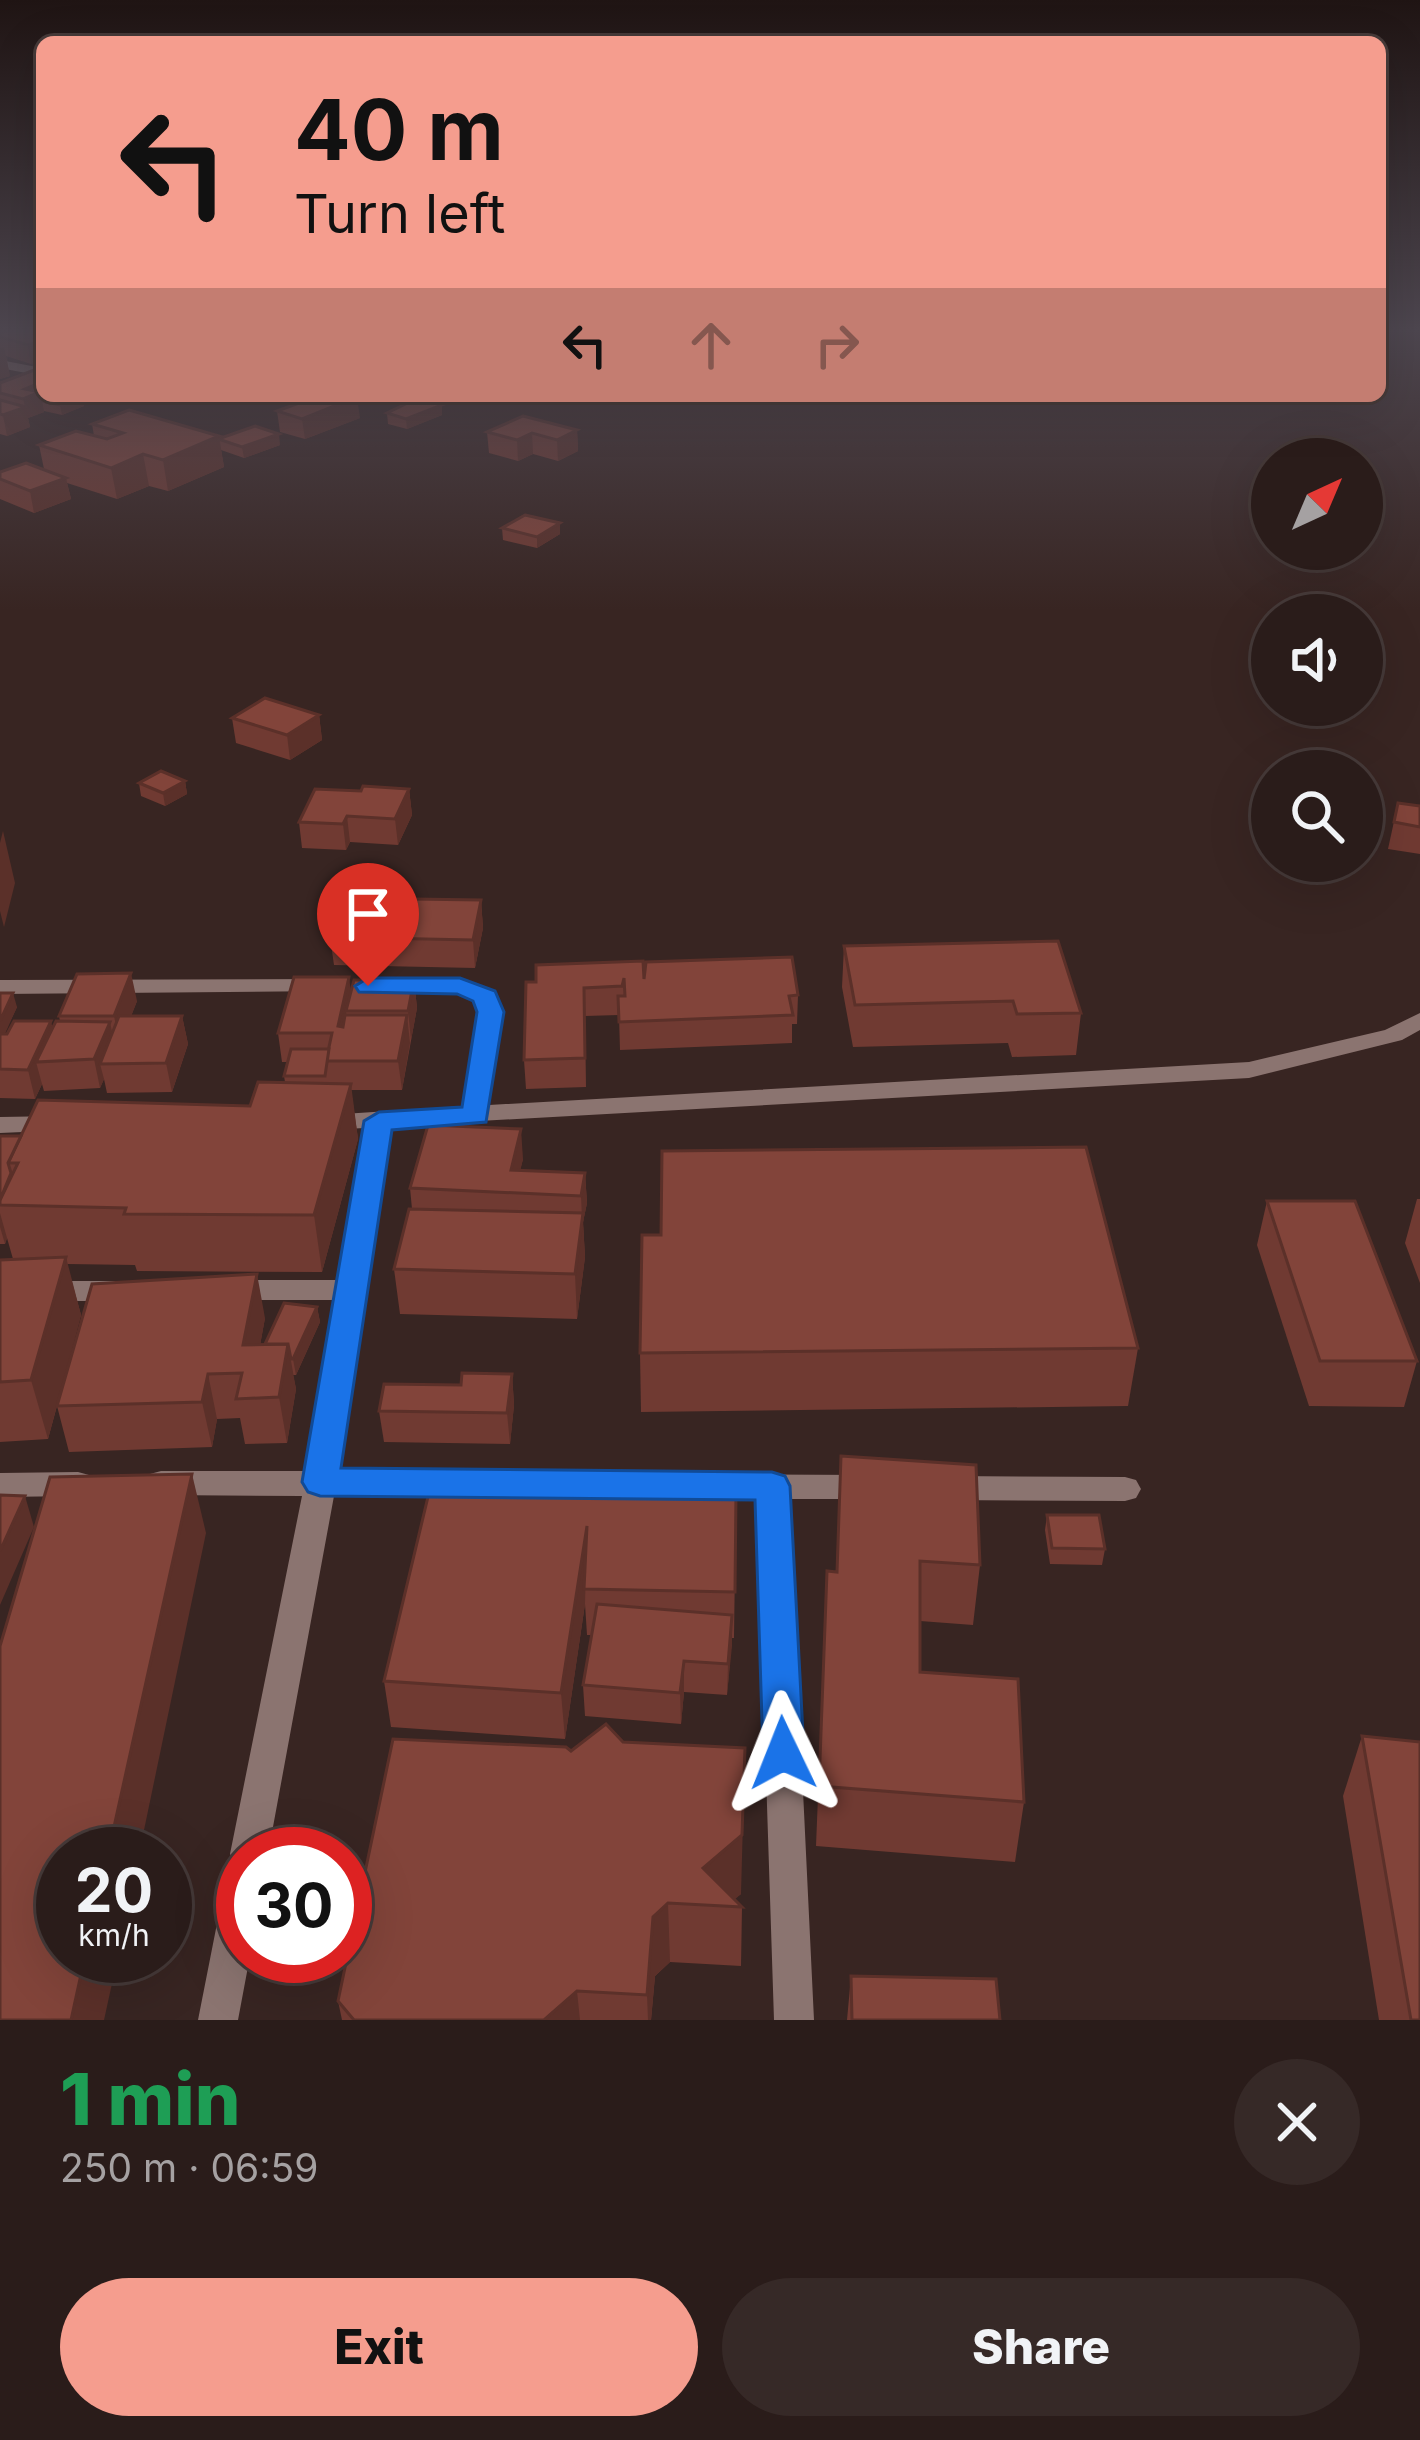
<!DOCTYPE html>
<meta charset="utf-8">
<style>
body{margin:0;font-family:Inter,sans-serif;background:#362927;color:#f1f3f6;height:100vh;display:flex;flex-direction:column;font-size:45px;white-space:nowrap}
*{box-sizing:border-box;margin:0}
p{font-size:39px;color:#a5a1a2}
.icon{flex:none;width:66px;height:66px;fill:none;stroke:currentColor;stroke-width:2;stroke-linecap:round;stroke-linejoin:round}
.map{position:relative;height:2020px;overflow:hidden}
.sheet{display:flex;flex-direction:column;background:#2a1c1a;flex:1}
.sheet>*{flex:none}
.banner{position:absolute;left:36px;top:36px;width:1350px;height:366px;border-radius:18px;box-shadow:0 12px 48px #0002,0 0 0 3px #463a39;background:#f59d8e;color:#111;overflow:hidden}
.needle{width:78px;rotate:44deg}
.tools{position:absolute;left:1251px;top:438px;display:grid;gap:24px}
.tools a{display:grid;place-items:center;width:132px;height:132px;border-radius:50%;background:#2a1c1a;box-shadow:0 12px 48px #0002,0 0 0 3px #463a39;font-size:60px}
.speed{position:absolute;left:36px;top:1827px;display:flex;gap:24px;font-size:60px;font-weight:700;text-align:center}
.speed>*{display:grid;place-content:center;width:156px;height:156px;border-radius:50%;background:#2a1c1a;box-shadow:0 12px 48px #0002,0 0 0 3px #463a39;line-height:1}
.speed small{font-size:30px;font-weight:400}
.speed .limit{border:18px solid #d22;background:#fff;color:#111}
.pin{position:absolute;display:grid;place-items:center;width:102px;height:102px;color:#fff;margin:-123px -51px;border-radius:50% 50% 50% 0;rotate:-45deg;box-shadow:0 0 12px #0007}
.pin .icon{rotate:45deg}
.me{position:absolute;width:132px;margin:-66px;rotate:358deg;stroke-linejoin:round;filter:drop-shadow(0 0 9px #0008)}
.turn{display:flex;align-items:center;gap:42px;height:252px;padding:0 60px;font-size:54px}
.turn .icon{width:156px;height:156px;stroke-width:2.5}
.turn b{display:block;font-size:84px;line-height:102px}
.lanes{display:flex;align-items:center;height:114px;padding:0 60px;background:#0003;justify-content:center;gap:60px;direction:ltr}
.lanes .off{opacity:.35}
.round{display:grid;place-items:center;flex:none;width:126px;height:126px;border-radius:63px;background:#362927}
.overview{display:flex;align-items:center;justify-content:space-between;height:204px;padding:0 60px}
h1{font-size:72px;font-weight:800;line-height:90px;color:#1e9e55}
.action{display:flex;gap:24px;margin-top:auto;padding:24px 60px}
.action a{flex:1;height:138px;border-radius:72px;background:#f59d8e;color:#111;font-size:48px;font-weight:800;line-height:138px;text-align:center}
.action a+a{background:#362927;color:#f1f3f6}
.map>svg:first-child{display:block}
.lines{fill:none;stroke-linecap:round;stroke-linejoin:round}
.minor{fill:#8b7470;fill-rule:evenodd}
.wall{fill:#703a32}
.shaded-wall{fill:#5b3029}
.building{fill:#82443a;stroke:#5b3029;stroke-width:3}
.route{fill:#1a73e8;stroke:#114b97;stroke-width:3}
</style>
<div class="map">
<svg width="1420" height="2020" viewBox="0 0 1420 2020">
<rect width="100%" height="100%" fill="#382522"/>
<g class="lines">
<g class="minor">
<polygon points="0,360 42,368 42,376 0,368"/>
<polygon points="322,979 334,986 330,991 0,994 0,980"/>
<polygon points="386,979 461,979 493,991 503,1012 489,1105 1249,1062 1385,1030 1420,1013 1420,1030 1402,1040 1249,1078 391,1126 338,1472 870,1475 881,1478 886,1487 881,1496 870,1499 789,1499 814,2020 774,2020 757,1499 334,1496 268,1854 243,1854 243,1869 236,1866 230,1854 302,1496 161,1495 150,1492 145,1483 150,1474 161,1471 307,1471 336,1300 230,1300 220,1297 216,1290 220,1283 230,1280 339,1280 365,1128 322,1130 309,1122 313,1116 464,1106 479,1012 475,1000 458,993 378,991 374,986"/>
<polygon points="59,1116 68,1118 72,1124 68,1130 0,1133 0,1117"/>
<polygon points="0,1281 118,1281 128,1284 132,1291 128,1298 118,1301 0,1301"/>
<polygon points="78,1472 89,1475 94,1484 89,1493 78,1496 0,1497 0,1473"/>
<polygon points="947,1476 1125,1477 1136,1480 1141,1489 1136,1498 1125,1501 947,1500 936,1497 931,1488 936,1479"/>
<polygon points="243,1870 243,1956 250,1956 238,2020 198,2020 224,1888 229,1875"/>
</g>
</g>
<g class="wall">
<polygon points="0,327 10,330 42,327 31,364 6,356 10,376 0,379"/>
<polygon points="0,383 42,396 101,396 92,400 83,399 84,406 62,415 44,411 42,404 44,412 28,418 30,427 7,436 0,434"/>
<polygon points="277,411 360,418 305,439 280,432"/>
<polygon points="387,413 442,415 407,429 388,424"/>
<polygon points="92,424 220,439 280,445 244,458 221,450 224,467 168,491 149,486 117,499 67,483 71,499 34,513 0,499 0,472 44,469 39,445 94,436"/>
<polygon points="577,430 578,451 558,461 533,454 518,461 489,453 487,432"/>
<polygon points="560,523 560,534 537,548 503,540 502,528"/>
<polygon points="319,715 322,740 290,760 236,743 232,718"/>
<polygon points="185,781 187,794 165,806 141,796 139,783"/>
<polygon points="409,789 412,815 398,845 350,842 346,850 302,848 299,822 361,791"/>
<polygon points="1398,803 1420,806 1420,854 1388,849"/>
<polygon points="481,900 483,928 475,968 334,965 330,937"/>
<polygon points="844,946 1081,1013 1076,1055 1012,1057 1008,1043 853,1047 842,987"/>
<polygon points="644,979 798,995 797,1024 792,1024 792,1043 620,1050 619,1015 585,1016 586,1087 526,1089 524,1060 526,982"/>
<polygon points="414,980 417,1008 402,1090 351,1090 358,1139 322,1272 137,1271 135,1265 67,1264 81,1315 57,1405 265,1318 260,1345 265,1344 317,1307 320,1322 296,1375 293,1375 296,1389 287,1443 245,1444 240,1418 217,1419 212,1447 69,1452 57,1406 48,1439 0,1442 0,1260 13,1259 7,1238 5,1244 0,1244 0,1136 21,1136 250,1106 285,1082 284,1076 288,1062 282,1062 278,1033 351,990"/>
<polygon points="0,993 17,1007 4,1034 53,1028 60,1021 59,1016 137,1001 131,1016 182,1016 188,1044 172,1092 107,1093 104,1079 100,1088 44,1091 42,1084 35,1099 0,1098"/>
<polygon points="523,1159 520,1170 585,1173 587,1203 583,1222 585,1257 577,1319 400,1314 394,1269 412,1209 410,1188"/>
<polygon points="1417,1199 1420,1199 1420,1283 1405,1243"/>
<polygon points="1267,1201 1417,1361 1404,1407 1309,1406 1257,1245"/>
<polygon points="661,1235 1138,1348 1128,1406 641,1412 640,1353"/>
<polygon points="512,1374 514,1405 510,1444 384,1442 379,1411"/>
<polygon points="841,1456 980,1565 973,1625 920,1621 920,1672 1024,1802 1015,1862 816,1846 827,1571 836,1572"/>
<polygon points="736,1493 734,1638 732,1638 727,1695 684,1692 681,1724 585,1716 583,1685 592,1635 587,1635 585,1604 565,1739 391,1727 384,1681"/>
<polygon points="1047,1515 1105,1549 1102,1565 1050,1564 1045,1530"/>
<polygon points="1362,1736 1420,2020 1379,2020 1343,1796"/>
<polygon points="393,1739 741,1894 734,1899 742,1907 741,1966 670,1962 655,1976 651,2020 342,2020 338,2001"/>
<polygon points="851,1976 1000,2020 847,2020"/>
</g>
<g class="shaded-wall">
<polygon points="42,340 42,361 31,364 28,345"/>
<polygon points="4,347 10,376 0,379 0,348"/>
<polygon points="42,382 42,396 53,396 42,401 44,412 28,418 30,427 7,436 3,415 25,407 23,399 25,389"/>
<polygon points="82,396 84,406 62,415 60,405"/>
<polygon points="357,397 360,418 305,439 302,419"/>
<polygon points="442,405 442,415 407,429 406,419"/>
<polygon points="577,430 578,451 558,461 557,440"/>
<polygon points="532,433 533,454 518,461 517,440"/>
<polygon points="279,434 280,445 244,458 242,447"/>
<polygon points="219,436 224,467 168,491 163,460"/>
<polygon points="143,454 149,486 117,499 111,468"/>
<polygon points="66,478 71,499 34,513 30,491"/>
<polygon points="560,523 560,534 537,548 537,537"/>
<polygon points="319,715 322,740 290,760 287,735"/>
<polygon points="185,781 187,794 165,806 163,793"/>
<polygon points="409,789 412,815 398,845 395,819"/>
<polygon points="347,816 350,842 346,850 343,824"/>
<polygon points="3,831 15,883 4,927 0,911 0,843"/>
<polygon points="481,900 483,928 475,968 473,940"/>
<polygon points="131,973 137,1001 120,1045 114,1016"/>
<polygon points="349,977 353,1006 346,1011 348,1028 338,1026"/>
<polygon points="414,980 417,1008 411,1040 408,1011"/>
<polygon points="13,993 17,1007 0,1045 0,1021"/>
<polygon points="407,1015 410,1043 402,1090 398,1061"/>
<polygon points="182,1016 188,1044 172,1092 166,1063"/>
<polygon points="51,1021 58,1050 36,1062 42,1084 35,1099 28,1070"/>
<polygon points="110,1022 116,1051 100,1064 104,1079 100,1088 94,1059"/>
<polygon points="351,1084 358,1139 322,1272 314,1215"/>
<polygon points="521,1129 523,1159 515,1193 511,1170"/>
<polygon points="585,1173 587,1203 583,1222 585,1257 577,1319 575,1274 582,1218 581,1196"/>
<polygon points="0,1213 7,1238 5,1244 0,1227"/>
<polygon points="66,1257 81,1315 48,1439 31,1380"/>
<polygon points="257,1274 265,1318 252,1390 243,1345"/>
<polygon points="317,1307 320,1322 296,1375 293,1359"/>
<polygon points="288,1344 296,1389 287,1443 279,1397"/>
<polygon points="208,1374 217,1419 212,1447 202,1402"/>
<polygon points="512,1374 514,1405 510,1444 507,1413"/>
<polygon points="192,1474 206,1533 139,1854 108,1854"/>
<polygon points="25,1496 34,1527 0,1605 0,1551"/>
<polygon points="587,1526 585,1604 565,1739 561,1693"/>
<polygon points="732,1615 732,1646 727,1695 728,1664"/>
<polygon points="684,1661 684,1692 681,1724 680,1693"/>
<polygon points="745,1748 741,1894 726,1907 703,1868"/>
<polygon points="668,1903 670,1962 655,1976 651,2020 648,2020 647,1995 653,1917"/>
<polygon points="85,1956 118,1956 104,2020 71,2020"/>
<polygon points="577,1991 580,2020 544,2020"/>
</g>
<g class="building">
<polygon points="19,327 42,327 42,340 28,345 0,337 0,333"/>
<polygon points="42,367 42,382 25,389 40,392 23,399 0,393 0,383"/>
<polygon points="54,396 81,396 60,405 42,401"/>
<polygon points="318,396 357,397 302,419 277,411"/>
<polygon points="418,398 442,405 406,419 387,413"/>
<polygon points="0,400 26,407 3,415 0,414"/>
<polygon points="129,410 219,436 163,460 143,454 111,468 39,445 76,431 107,439 123,433 92,424"/>
<polygon points="523,416 577,430 557,440 532,433 517,440 487,432"/>
<polygon points="255,426 279,434 242,447 218,439"/>
<polygon points="26,463 66,478 30,491 0,479 0,472"/>
<polygon points="525,515 560,523 537,537 502,528"/>
<polygon points="265,698 319,715 287,735 232,718"/>
<polygon points="161,771 185,781 163,793 139,783"/>
<polygon points="363,786 409,789 395,819 347,816 343,824 299,822 315,789 361,791"/>
<polygon points="1398,803 1420,806 1420,827 1394,822"/>
<polygon points="343,898 481,900 473,940 330,937"/>
<polygon points="1058,941 1081,1013 1017,1014 1013,1001 855,1005 844,946"/>
<polygon points="792,957 798,995 789,996 793,1015 619,1022 618,996 625,996 624,978 622,986 584,988 585,1058 524,1060 526,982 536,982 536,965 643,961 644,979 646,962"/>
<polygon points="131,973 114,1016 59,1016 77,974"/>
<polygon points="294,977 349,977 338,1026 343,1027 345,1015 407,1015 398,1061 326,1061 332,1033 278,1033"/>
<polygon points="354,980 414,980 408,1011 346,1011"/>
<polygon points="0,993 13,993 0,1021"/>
<polygon points="119,1016 182,1016 166,1063 100,1064"/>
<polygon points="14,1021 51,1021 28,1070 0,1069 0,1034 7,1034"/>
<polygon points="56,1021 110,1022 94,1059 36,1062"/>
<polygon points="291,1049 329,1049 325,1076 284,1076"/>
<polygon points="258,1082 351,1084 314,1215 124,1214 126,1208 0,1205 0,1200 18,1163 8,1163 38,1100 250,1106"/>
<polygon points="428,1125 521,1129 511,1170 585,1173 581,1196 410,1188"/>
<polygon points="0,1136 21,1136 8,1163 11,1173 0,1200"/>
<polygon points="1086,1147 1138,1348 640,1353 642,1235 661,1235 662,1151"/>
<polygon points="1267,1201 1355,1201 1417,1361 1320,1361"/>
<polygon points="409,1209 583,1213 575,1274 394,1269"/>
<polygon points="66,1257 31,1380 0,1382 0,1260"/>
<polygon points="257,1274 243,1345 288,1344 279,1397 236,1399 242,1373 208,1374 202,1402 57,1406 92,1284"/>
<polygon points="284,1303 317,1307 293,1359 291,1359 288,1344 265,1344"/>
<polygon points="462,1373 512,1374 507,1413 379,1411 384,1384 461,1385"/>
<polygon points="841,1456 976,1465 980,1565 920,1561 920,1672 1018,1679 1024,1802 819,1786 827,1571 837,1572"/>
<polygon points="192,1474 108,1854 63,1854 63,1956 85,1956 71,2020 0,2020 0,1646 50,1477"/>
<polygon points="432,1480 736,1493 735,1592 584,1589 587,1526 561,1693 384,1681"/>
<polygon points="0,1495 25,1496 0,1551"/>
<polygon points="1047,1515 1099,1515 1105,1549 1052,1548"/>
<polygon points="597,1604 732,1615 728,1664 684,1661 680,1693 583,1685"/>
<polygon points="606,1724 623,1742 745,1748 742,1835 703,1868 742,1907 668,1903 653,1917 647,1995 577,1991 544,2020 354,2020 338,2001 393,1739 566,1747 571,1751"/>
<polygon points="1362,1736 1420,1742 1420,2020 1411,2020"/>
<polygon points="851,1976 996,1979 1000,2020 852,2020"/>
</g>
<linearGradient id="sky" x2="0" y2="1"><stop stop-color="#1f1413"/><stop offset="0.54" stop-color="#4d464f"/><stop offset="1" stop-color="#4d464f" stop-opacity="0"/></linearGradient>
<rect width="1420" height="610" fill="url(#sky)"/>
<polygon class="route" points="368,978 460,978 495,991 504,1012 486,1122 392,1130 341,1468 772,1472 785,1476 790,1486 804,1753 798,1766 783,1771 769,1766 763,1753 755,1500 320,1496 308,1492 302,1482 364,1121 379,1112 462,1107 477,1012 473,1001 457,994 359,992 355,986"/>
</svg>
<div class="tools">
<a><svg class="needle" viewBox="-14 -14 28 28"><path d="M0-13l5 13h-10z" fill="#e53935"/><path d="M0 13l5-13h-10z" fill="#a5a1a2"/></svg></a>
<a><svg class="icon" aria-label="sound" viewBox="0 0 24 24"><path d="M4 9h4l5-4v14l-5-4H4zM17 9q2 3 0 6"/></svg></a>
<a><svg class="icon" aria-label="search" viewBox="0 0 24 24"><circle cx="10" cy="10" r="6"/><path d="M15 15l6 6"/></svg></a>
</div>
<div class="speed"><div>20<small>km/h</small></div><div class="limit">30</div></div>
<div class="pin" style="left:368px;top:986px;background:#d93025"><svg class="icon" aria-label="arrive" viewBox="0 0 24 24"><path d="M6 21V4h12l-3 4 3 4H6"/></svg></div>
<svg class="me" style="left:783px;top:1753px" viewBox="-20 -20 40 40"><path d="M0-17L14 15 0 8-14 15z" fill="#1a73e8" stroke="#fff" stroke-width="4"/></svg>
<div class="banner">
<div class="turn"><svg class="icon" aria-label="left" viewBox="0 0 24 24"><path d="M17 20v-9H6M10 6l-5 5 5 5"/></svg><div><b>40 m</b>Turn left</div></div>
<div class="lanes"><svg class="icon" aria-label="left" viewBox="0 0 24 24"><path d="M17 20v-9H6M10 6l-5 5 5 5"/></svg><svg class="icon off" aria-label="ahead" viewBox="0 0 24 24"><path d="M12 20V5M6 11l6-6 6 6"/></svg><svg class="icon off" aria-label="right" viewBox="0 0 24 24"><path d="M7 20v-9h11M14 6l5 5-5 5"/></svg></div>
</div>
</div>
<section class="sheet">
<div class="overview"><div><h1>1 min</h1><p>250 m · 06:59</p></div><a class="round"><svg class="icon" aria-label="close" viewBox="0 0 24 24"><path d="M6 6l12 12M18 6L6 18"/></svg></a></div>
<div class="action"><a>Exit</a><a>Share</a></div>
</section>
